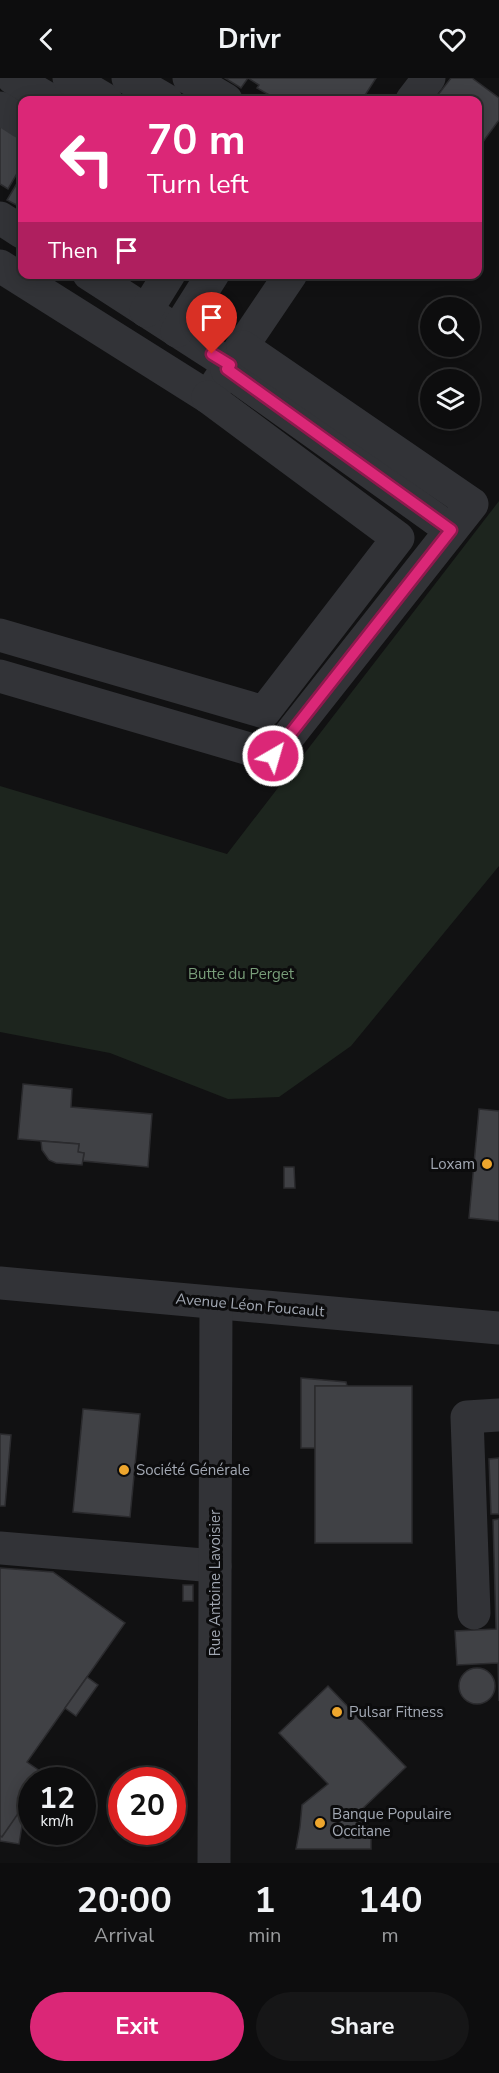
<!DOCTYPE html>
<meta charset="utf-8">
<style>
body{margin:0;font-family:"Nunito Sans",sans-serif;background:#161617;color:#f1f3f6;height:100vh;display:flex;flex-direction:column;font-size:22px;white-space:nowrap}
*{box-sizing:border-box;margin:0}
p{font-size:20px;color:#9a9c9e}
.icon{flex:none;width:33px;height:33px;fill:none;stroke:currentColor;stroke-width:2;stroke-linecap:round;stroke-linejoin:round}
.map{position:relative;height:1785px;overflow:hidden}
.drawer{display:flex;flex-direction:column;background:#0d0d0e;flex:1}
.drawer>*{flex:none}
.top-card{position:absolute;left:18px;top:18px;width:464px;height:183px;border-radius:12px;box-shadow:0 3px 15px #0003,0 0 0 2px #2d2d2e;background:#db2777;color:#fff;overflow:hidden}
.fabs{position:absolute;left:420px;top:219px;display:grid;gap:12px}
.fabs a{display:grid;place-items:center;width:60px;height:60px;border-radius:50%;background:#0d0d0e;box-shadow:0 3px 15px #0003,0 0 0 2px #2d2d2e;font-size:30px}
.speed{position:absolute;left:18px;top:1689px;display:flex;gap:12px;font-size:30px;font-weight:700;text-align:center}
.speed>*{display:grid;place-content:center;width:78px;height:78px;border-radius:50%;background:#0d0d0e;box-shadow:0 3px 15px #0003,0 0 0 2px #2d2d2e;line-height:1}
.speed small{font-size:15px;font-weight:400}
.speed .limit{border:9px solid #d22;background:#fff;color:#111}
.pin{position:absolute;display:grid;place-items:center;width:51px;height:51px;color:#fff;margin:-62px -26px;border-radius:50% 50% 50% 0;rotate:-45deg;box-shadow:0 0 6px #0007}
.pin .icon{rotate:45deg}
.me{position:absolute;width:66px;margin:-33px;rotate:38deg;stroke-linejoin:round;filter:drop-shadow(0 0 4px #0008)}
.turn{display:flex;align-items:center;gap:21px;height:126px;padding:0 30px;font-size:27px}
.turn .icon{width:78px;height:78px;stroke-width:2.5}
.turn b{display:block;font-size:42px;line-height:51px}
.then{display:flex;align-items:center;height:57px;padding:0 30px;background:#0003;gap:12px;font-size:22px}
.eta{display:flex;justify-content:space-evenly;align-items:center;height:102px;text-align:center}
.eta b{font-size:36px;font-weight:700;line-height:42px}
.primary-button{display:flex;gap:12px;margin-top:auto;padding:12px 30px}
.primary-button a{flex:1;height:69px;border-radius:36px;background:#db2777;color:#fff;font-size:24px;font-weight:700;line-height:69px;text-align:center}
.primary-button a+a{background:#161617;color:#f1f3f6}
header{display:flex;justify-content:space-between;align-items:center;height:78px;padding:0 30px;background:#0d0d0e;font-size:27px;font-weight:700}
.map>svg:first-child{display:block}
.green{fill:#1d251e}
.building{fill:#404145;stroke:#2b2b2e;stroke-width:1.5}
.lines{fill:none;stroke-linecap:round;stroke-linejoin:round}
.minor{stroke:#323337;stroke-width:33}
.route-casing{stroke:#8e194d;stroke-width:15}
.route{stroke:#db2777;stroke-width:10}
.poi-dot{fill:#eea62d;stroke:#0c0c0d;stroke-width:2}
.labels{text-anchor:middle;stroke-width:6;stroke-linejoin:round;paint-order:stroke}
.park-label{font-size:15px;fill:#799e7a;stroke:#0c0c0d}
.poi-label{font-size:15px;fill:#a2a8b3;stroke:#0c0c0d;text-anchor:start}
.street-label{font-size:15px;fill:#a2a8b3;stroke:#0c0c0d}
</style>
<header><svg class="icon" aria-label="back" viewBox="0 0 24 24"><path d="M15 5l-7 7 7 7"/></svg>Drivr<svg class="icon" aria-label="heart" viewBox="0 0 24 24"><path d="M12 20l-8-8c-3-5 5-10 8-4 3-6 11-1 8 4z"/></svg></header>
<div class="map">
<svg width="499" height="1785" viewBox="0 0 499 1785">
<rect width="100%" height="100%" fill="#111112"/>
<polygon class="green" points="499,423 499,788 351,968 279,1019 228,1021 110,975 0,954 0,708 227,776"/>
<g class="building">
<polygon points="225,0 376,0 362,22 278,22 257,10 259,7 248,0 241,10"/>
<polygon points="451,0 472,0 499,20 499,42 477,72 477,22 434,22"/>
<polygon points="0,46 22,60 22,87 8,111 0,106"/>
<polygon points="22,97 22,130 7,122"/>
<polygon points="23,1006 72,1011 71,1029 152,1036 148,1089 83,1083 84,1075 78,1074 79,1066 18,1061"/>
<polygon points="479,1031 499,1033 499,1143 469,1140"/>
<polygon points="41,1063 79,1066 78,1074 84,1075 82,1087 56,1085 49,1082 42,1072"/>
<polygon points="284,1089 294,1089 295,1110 284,1110"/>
<polygon points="301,1300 346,1304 347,1308 315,1308 315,1370 301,1370"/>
<rect x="315" y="1308" width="97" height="157"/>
<polygon points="83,1331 140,1336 130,1439 73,1434"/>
<polygon points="0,1356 11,1357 5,1428 0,1428"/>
<polygon points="499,1380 499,1436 491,1436 489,1381"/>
<polygon points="499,1441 499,1623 498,1585 457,1587 455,1553 496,1551 493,1442"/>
<polygon points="0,1490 53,1494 125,1545 27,1684 46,1697 41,1702 32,1702 32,1717 2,1759 0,1758"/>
<rect x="183" y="1507" width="10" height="16"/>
<circle cx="477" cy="1608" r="18"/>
<polygon points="87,1599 98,1607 76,1638 65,1630"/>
<polygon points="328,1608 406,1689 357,1736 371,1751 371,1771 296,1771 300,1749 302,1727 328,1706 279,1655"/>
<polygon points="26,1724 19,1766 0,1763 0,1758 2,1759"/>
</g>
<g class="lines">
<g class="minor">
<polyline points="13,0 50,22"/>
<polyline points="69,0 106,22"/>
<polyline points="128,0 166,22"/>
<polyline points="189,0 226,22"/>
<polyline points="412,22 429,0"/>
<polyline points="0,30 22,44"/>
<polyline points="0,140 22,154"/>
<polyline points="0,188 208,319 291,196"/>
<polyline points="89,196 230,287"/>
<polyline points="146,233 169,196"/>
<polyline points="177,253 213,196"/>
<polyline points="227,292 451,452"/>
<polyline points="0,557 264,634 398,460 208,319"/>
<polyline points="0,598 273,678 472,426 243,269"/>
<polyline points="0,1205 499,1250"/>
<polyline points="0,1470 215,1488"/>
<polyline points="474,1535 467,1339 499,1337"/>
<polyline points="214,1785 216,1225"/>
</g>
</g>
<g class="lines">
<defs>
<polyline id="route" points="212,276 230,287 227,291 451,452 273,678"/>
</defs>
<use href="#route" class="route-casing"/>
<use href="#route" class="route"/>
</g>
<g class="poi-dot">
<circle cx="487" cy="1086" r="6"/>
<circle cx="124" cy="1392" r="6"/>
<circle cx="337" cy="1634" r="6"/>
<circle cx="320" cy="1745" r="6"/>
</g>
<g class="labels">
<g class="park-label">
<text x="241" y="901">Butte du Perget</text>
</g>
<g class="poi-label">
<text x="475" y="1091" text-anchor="end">Loxam</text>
<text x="136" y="1397">Société Générale</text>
<text x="349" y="1639">Pulsar Fitness</text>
<text x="332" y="1741">Banque Populaire<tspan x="332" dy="17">Occitane</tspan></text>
</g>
<g class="street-label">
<text transform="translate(250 1227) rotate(5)" y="5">Avenue Léon Foucault</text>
<text transform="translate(215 1505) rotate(-90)" y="5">Rue Antoine Lavoisier</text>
</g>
</g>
</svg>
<div class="fabs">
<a><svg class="icon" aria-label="search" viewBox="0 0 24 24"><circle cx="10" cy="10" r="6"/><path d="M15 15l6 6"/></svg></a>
<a><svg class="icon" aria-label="layers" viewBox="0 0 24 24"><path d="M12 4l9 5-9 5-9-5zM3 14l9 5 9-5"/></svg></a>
</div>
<div class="speed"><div>12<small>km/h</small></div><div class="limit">20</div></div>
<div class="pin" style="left:212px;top:276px;background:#d93025"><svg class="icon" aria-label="arrive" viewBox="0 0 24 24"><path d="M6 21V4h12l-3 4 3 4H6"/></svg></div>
<svg class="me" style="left:273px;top:678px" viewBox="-20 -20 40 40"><circle r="17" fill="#db2777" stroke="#fff" stroke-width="3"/><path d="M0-11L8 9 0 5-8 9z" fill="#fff"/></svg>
<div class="top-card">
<div class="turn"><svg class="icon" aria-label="left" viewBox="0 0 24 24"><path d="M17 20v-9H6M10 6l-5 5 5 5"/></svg><div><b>70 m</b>Turn left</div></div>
<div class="then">Then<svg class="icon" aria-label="arrive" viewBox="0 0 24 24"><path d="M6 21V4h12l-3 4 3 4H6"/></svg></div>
</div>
</div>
<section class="drawer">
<div class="eta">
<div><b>20:00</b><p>Arrival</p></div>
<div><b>1</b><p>min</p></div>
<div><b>140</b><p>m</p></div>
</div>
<div class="primary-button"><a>Exit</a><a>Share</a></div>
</section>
